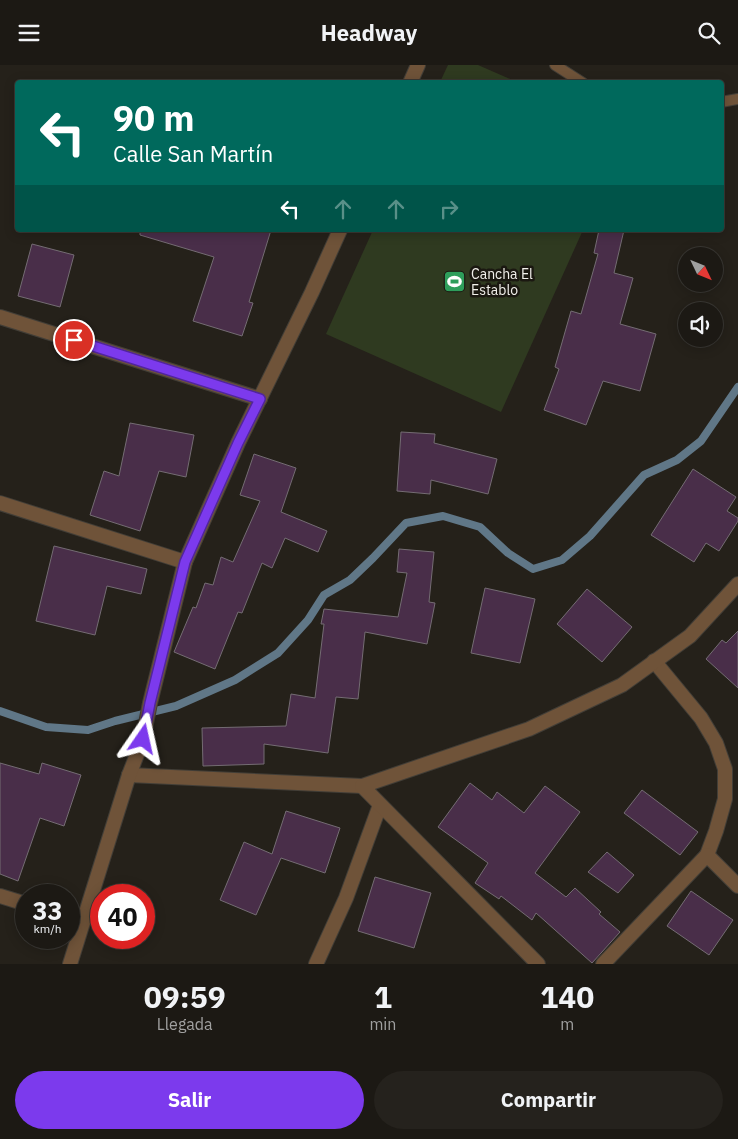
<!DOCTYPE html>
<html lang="es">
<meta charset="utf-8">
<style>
body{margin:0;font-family:"IBM Plex Sans",sans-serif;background:#25221d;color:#f1f3f6;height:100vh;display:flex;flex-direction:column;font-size:19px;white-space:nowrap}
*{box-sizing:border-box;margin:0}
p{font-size:16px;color:#a0a0a0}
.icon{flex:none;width:28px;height:28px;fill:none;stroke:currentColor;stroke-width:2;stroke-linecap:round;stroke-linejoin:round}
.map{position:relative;height:899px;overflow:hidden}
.sheet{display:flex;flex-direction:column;background:#1c1914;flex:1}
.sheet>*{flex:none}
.top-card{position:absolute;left:15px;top:15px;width:709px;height:152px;border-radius:5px;box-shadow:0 2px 12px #0003,0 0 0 1px #3a3834;background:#00695c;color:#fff;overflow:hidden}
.needle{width:32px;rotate:133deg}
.tools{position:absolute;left:678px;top:182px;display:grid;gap:10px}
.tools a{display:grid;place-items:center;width:45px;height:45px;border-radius:50%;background:#1c1914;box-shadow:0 2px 12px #0003,0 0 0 1px #3a3834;font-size:25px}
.speed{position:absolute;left:15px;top:819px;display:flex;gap:10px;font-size:25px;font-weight:700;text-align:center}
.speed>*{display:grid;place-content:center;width:65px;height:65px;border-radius:50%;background:#1c1914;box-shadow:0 2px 12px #0003,0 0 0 1px #3a3834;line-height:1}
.speed small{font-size:12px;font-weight:400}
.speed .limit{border:8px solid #d22;background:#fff;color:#111}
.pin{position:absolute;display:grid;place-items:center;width:42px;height:42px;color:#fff;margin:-21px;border:2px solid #fff;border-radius:50%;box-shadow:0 1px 5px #0007}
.me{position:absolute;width:55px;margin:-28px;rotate:11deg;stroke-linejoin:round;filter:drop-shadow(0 0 4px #0008)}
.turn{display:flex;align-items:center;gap:18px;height:105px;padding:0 15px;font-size:22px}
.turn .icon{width:65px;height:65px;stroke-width:2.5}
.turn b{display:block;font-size:35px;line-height:42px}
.lanes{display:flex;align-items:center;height:48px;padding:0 15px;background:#0003;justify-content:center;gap:25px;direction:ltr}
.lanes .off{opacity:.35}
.eta{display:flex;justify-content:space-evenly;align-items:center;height:85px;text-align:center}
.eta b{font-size:30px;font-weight:700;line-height:35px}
.action{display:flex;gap:10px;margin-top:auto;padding:10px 15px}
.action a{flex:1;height:58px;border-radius:30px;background:#7c3aed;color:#fff;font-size:20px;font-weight:700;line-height:58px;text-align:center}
.action a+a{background:#25221d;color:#f1f3f6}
header{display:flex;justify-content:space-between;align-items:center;height:65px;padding:0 15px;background:#1c1914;font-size:22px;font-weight:700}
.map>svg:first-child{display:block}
.green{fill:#2f3a20}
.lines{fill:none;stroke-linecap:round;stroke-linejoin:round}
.stream{stroke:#607787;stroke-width:8}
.building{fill:#492e49;stroke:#746c73}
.service-casing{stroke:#423e37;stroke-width:12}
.minor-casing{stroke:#423e37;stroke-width:16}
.tertiary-casing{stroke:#423e37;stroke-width:16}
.service{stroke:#6f5339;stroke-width:10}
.minor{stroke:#6f5339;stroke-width:14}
.tertiary{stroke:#6f5339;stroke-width:14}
.route-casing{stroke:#51269a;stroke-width:12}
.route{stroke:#7c3aed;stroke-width:9}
.labels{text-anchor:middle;stroke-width:5;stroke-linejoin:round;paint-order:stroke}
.poi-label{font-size:14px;fill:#f2f0eb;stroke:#1b1811;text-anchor:start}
</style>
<header><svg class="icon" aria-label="menu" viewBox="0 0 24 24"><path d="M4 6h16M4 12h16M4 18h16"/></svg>Headway<svg class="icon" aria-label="search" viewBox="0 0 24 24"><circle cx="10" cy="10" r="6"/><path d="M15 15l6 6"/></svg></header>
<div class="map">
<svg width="738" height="899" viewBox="0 0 738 899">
<rect width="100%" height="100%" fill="#25211a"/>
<g class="green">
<polygon points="448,0 478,0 517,17 440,17"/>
<polygon points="373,165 583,165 501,347 326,269"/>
</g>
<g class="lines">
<polyline class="stream" points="0,646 46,662 88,665 115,656 176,641 235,615 278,588 308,555 324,530 350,515 373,493 406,458 443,451 480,462 508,488 533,504 562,495 590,471 644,410 677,395 701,376 738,322"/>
</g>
<g class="building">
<polygon points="140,165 271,165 249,237 253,238 242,271 193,256 214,192 140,170"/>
<polygon points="599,165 624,165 614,208 633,213 620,259 656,269 640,326 603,316 586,360 544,345 559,304 555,302 571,246 581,249 598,189 594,188"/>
<polygon points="32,179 74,190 60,242 18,231"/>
<polygon points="130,358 194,370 186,412 159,406 140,466 90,450 104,406 119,411"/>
<polygon points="401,367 435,369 434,378 497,394 488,429 431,415 430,429 397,426"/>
<polygon points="254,389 296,403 281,447 327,466 318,487 285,473 272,503 262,498 242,548 238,547 215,604 174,587 193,542 196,543 205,518 213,520 221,492 233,497 260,436 240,430"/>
<polygon points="693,404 736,432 727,446 738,453 738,456 719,486 706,478 694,497 651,470"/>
<polygon points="54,481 147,504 141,529 107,521 95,570 36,556"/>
<polygon points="399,484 434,487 429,537 435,538 427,579 365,567 358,634 336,632 328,688 264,679 264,699 203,701 202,663 286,661 291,629 315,633 324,559 321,559 324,544 398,552 407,508 397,507"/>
<polygon points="485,523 535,534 520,598 471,588"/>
<polygon points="587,524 632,562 602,597 557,559"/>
<polygon points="738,566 738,623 706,594 722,575 726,578"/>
<polygon points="0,698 39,709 42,698 81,710 64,761 40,753 18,816 0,809"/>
<polygon points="470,718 492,735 497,727 524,748 545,721 580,747 535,808 566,832 575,823 601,847 599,849 620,867 592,898 536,848 532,855 501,831 499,834 475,818 488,798 438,762"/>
<polygon points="642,725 698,767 680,790 624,748"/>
<polygon points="286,746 340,763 325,808 281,793 256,850 220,835 244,777 272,789"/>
<polygon points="607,787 634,810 618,828 588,807"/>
<polygon points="375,812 431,828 414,883 358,866"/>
<polygon points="691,826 733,855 709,890 667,861"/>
</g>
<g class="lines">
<defs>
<g id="service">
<polyline points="555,0 583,18"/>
<polyline points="721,37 738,34"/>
</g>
<g id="minor">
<polyline points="0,252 260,334"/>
<polyline points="0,438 185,497"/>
<polyline points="654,596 701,653 716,678 725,704 725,734 716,766 707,790"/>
<polyline points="129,710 362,721"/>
<polyline points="0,831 26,839"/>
<polyline points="69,851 84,855"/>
<polyline points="316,899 346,833 380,740"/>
<polyline points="538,899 362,721 529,664 622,620 690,571 738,519"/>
<polyline points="603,899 707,790 738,821"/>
</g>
<g id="tertiary">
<polyline points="410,18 418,0"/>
<polyline points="70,899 129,710 143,674 150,638 185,497 238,378 312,227 340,165"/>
</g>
</defs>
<use href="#service" class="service-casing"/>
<use href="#minor" class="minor-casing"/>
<use href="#tertiary" class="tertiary-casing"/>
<use href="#service" class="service"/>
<use href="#minor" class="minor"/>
<use href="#tertiary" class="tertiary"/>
</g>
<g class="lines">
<defs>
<polyline id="route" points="74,275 260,334 238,378 185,497 150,638 143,674"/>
</defs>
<use href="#route" class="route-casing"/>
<use href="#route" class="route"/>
</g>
<defs>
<symbol id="stadium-square" viewBox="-11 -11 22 22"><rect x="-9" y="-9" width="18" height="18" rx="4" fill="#2e9e5b" stroke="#1b1811"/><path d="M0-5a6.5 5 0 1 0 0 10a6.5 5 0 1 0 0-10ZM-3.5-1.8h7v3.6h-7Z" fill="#fff"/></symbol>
</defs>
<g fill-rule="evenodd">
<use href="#stadium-square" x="442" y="204" width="25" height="25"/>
</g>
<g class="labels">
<g class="poi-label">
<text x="471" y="214">Cancha El<tspan x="471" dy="16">Establo</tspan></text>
</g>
</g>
</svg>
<div class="tools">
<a><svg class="needle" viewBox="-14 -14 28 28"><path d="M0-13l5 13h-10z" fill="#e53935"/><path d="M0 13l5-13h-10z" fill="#a0a0a0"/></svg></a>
<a><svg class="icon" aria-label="sound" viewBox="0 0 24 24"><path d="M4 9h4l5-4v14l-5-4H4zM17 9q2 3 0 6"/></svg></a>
</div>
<div class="speed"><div>33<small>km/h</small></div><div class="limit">40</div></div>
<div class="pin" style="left:74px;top:275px;background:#d93025"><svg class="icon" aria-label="arrive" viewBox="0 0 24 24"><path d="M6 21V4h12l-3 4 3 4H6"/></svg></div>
<svg class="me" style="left:143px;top:674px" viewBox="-20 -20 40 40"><path d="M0-17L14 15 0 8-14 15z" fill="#7c3aed" stroke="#fff" stroke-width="4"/></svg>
<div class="top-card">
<div class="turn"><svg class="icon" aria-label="left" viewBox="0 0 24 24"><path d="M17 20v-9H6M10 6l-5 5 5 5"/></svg><div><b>90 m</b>Calle San Martín</div></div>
<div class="lanes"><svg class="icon" aria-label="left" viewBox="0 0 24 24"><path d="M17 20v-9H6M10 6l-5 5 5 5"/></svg><svg class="icon off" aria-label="ahead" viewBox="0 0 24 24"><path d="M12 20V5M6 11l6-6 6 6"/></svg><svg class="icon off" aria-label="ahead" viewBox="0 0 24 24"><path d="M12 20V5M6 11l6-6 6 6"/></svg><svg class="icon off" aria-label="right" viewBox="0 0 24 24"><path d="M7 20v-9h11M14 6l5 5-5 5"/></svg></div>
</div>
</div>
<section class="sheet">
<div class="eta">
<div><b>09:59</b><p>Llegada</p></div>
<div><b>1</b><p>min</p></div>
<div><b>140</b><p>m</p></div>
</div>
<div class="action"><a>Salir</a><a>Compartir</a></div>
</section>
